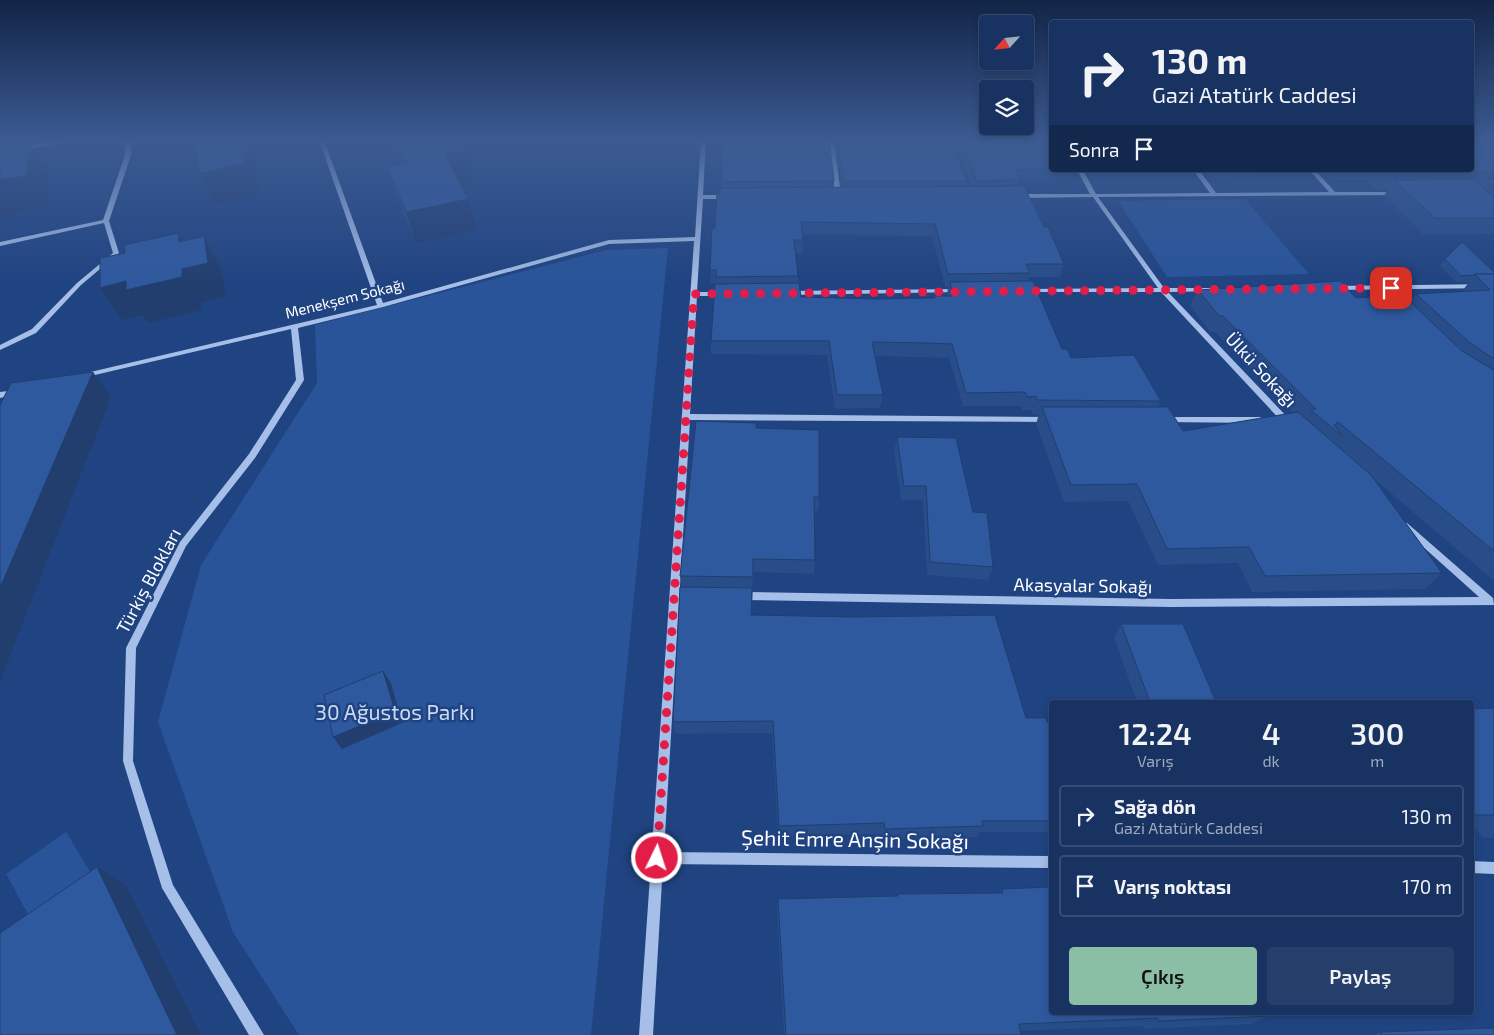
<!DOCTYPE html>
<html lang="tr">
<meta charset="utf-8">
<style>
body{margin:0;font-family:"Exo 2",sans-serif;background:#253e6a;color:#f1f3f6;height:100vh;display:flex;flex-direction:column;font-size:19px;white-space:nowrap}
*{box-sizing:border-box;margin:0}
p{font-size:16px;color:#9faabd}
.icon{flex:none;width:28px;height:28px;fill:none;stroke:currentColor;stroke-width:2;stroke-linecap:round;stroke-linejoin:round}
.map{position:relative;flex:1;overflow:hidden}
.details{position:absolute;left:1049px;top:700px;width:425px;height:315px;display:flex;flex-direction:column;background:#183261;border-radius:5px;box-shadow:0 2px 8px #0003,0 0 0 1px #364d76}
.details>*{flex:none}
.top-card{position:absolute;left:1049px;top:20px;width:425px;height:152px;border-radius:5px;box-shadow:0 2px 8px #0003,0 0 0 1px #364d76;background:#183261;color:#f1f3f6;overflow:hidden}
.needle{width:32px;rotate:243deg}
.tools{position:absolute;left:979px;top:15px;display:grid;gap:10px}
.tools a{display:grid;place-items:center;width:55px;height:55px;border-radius:5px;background:#183261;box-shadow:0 2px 8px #0003,0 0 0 1px #364d76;font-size:25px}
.pin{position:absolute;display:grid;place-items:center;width:42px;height:42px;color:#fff;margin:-21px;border-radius:10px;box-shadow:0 2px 8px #0006}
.me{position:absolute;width:55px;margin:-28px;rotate:4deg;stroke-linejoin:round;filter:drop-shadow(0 0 4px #0008)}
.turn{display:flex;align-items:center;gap:18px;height:105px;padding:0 20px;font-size:22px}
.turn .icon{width:65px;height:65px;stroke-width:2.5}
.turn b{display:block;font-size:35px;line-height:42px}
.then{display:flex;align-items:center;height:48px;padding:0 20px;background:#0003;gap:10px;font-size:19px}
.eta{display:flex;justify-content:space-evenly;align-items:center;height:85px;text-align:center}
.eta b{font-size:30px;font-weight:600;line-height:35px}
.cta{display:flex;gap:10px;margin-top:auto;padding:10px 20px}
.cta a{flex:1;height:58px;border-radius:5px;background:#8abfa5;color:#111;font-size:20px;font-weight:600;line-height:58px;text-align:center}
.cta a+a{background:#253e6a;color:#f1f3f6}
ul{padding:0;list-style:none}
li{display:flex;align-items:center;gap:15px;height:62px;margin:0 10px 8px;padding:0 10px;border:2px solid #364d76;border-radius:5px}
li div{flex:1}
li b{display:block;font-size:19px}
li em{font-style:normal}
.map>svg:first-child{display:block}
.green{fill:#29549a}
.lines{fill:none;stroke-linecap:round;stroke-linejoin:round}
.minor{fill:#a6bfe8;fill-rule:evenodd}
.wall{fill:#284d89;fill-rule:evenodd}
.shaded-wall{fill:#213e6f}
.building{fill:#2f599f;stroke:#213e6f}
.route{stroke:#e11d48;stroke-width:9;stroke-dasharray:0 16.2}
.labels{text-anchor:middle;stroke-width:5;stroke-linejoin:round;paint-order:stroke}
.far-street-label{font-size:15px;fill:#fff;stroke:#204381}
.street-label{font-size:18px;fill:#fff;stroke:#204381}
.near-park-label{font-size:21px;fill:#cadbf6;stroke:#204381}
.near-street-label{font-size:21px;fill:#fff;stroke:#204381}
</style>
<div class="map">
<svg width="1494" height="1035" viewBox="0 0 1494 1035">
<rect width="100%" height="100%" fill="#204381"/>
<g class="green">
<polygon points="1245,199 1309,274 1167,277 1118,201"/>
<polygon points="668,248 591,1035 299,1035 233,932 158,722 201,565 317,383 315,325 606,250"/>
<polygon points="66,832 94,878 33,923 6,874"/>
</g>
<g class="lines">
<g class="minor">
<polygon points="0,140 8,140 0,143"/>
<polygon points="63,140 73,140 0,155 0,151"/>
<polygon points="125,140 131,140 131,155 109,221 119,253 81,285 36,333 0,350 0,345 32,329 77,283 113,253 104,223 0,246 0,242 103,220 125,155"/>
<polygon points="319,140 324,140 383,303 609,240 695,237 701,140 706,140 703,195 727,195 730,197 727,199 703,199 697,292 726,292 729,294 726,296 697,296 690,414 1050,417 1051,419 1050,421 1047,422 690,420 664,852 1051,856 1051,868 663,864 653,1035 639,1035 694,241 609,244 383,307 298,328 304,380 255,458 186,546 136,648 133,761 173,885 264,1035 249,1035 162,888 123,761 126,648 180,542 249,454 296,380 291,329 82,378 78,376 82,374 377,305"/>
<polygon points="829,140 834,140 841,196 838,198 835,196"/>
<polygon points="1077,170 1083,170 1096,194 1210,193 1193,170 1199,170 1216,193 1329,192 1309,170 1315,170 1335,192 1399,192 1399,194 1397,195 1098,197 1164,288 1221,288 1221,290 1219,291 1168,292 1290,420 1291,422 1290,424 1284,424 1161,292 1025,292 1024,291 1027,289 1158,288 1093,197 1018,198 1015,196 1018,194 1090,194"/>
<polygon points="1494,284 1494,288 1334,290 1331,288 1334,286"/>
<polygon points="959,289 962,291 961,292 789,295 786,293 789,291"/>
<polygon points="16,390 19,390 20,392 19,394 0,398 0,392"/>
<polygon points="1165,417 1260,417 1264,420 1260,423 1162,422 1161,420 1162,418"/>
<polygon points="1404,522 1407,523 1493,598 1494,605 1171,607 741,600 738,599 736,596 738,593 741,592 1171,599 1479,597 1401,527 1400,525 1401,523"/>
<polygon points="1471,861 1494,862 1494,874 1471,873"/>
</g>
</g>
<g class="wall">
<polygon points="392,140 458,140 464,150 472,180 460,183 476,230 416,243 397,198 387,167 403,164"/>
<path d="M836 140H950L967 181 965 186H972L953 140H1051V170H1074L1071 179 1020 181 1019 186 1064 264 1060 277H1029L1028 281 1062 349 1071 358 1161 401 1158 407 1183 431 1293 413 1215 332H1210L1190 305 1198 290 1356 298 1410 302 1416 294 1464 291 1463 290 1469 282H1456L1440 266 1445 259 1494 272V581L1372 477 1442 573 1425 589 1252 592 1238 563 1158 565 1128 501 1064 502 1036 424 1039 414H1032L1031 410H1022L1021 406H963L949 358 875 356 883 395 880 408 835 409 827 355 711 354V341L716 284V283H711L710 270 720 194 721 182 834 181 833 187H842ZM803 235 932 236 945 287H948L947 296H934V298L876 299 801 297 798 283V276L795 253H803Z"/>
<polygon points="1471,140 1494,140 1494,234 1424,235 1384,196 1388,189 1376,189 1367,180 1331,180 1321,170 1471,170"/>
<polygon points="1205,170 1255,170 1251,178 1213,179"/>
<polygon points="756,428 819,497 818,511 814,510 815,560 814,574 753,572 752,615 1026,718 1047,722 1051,722 1051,832 980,832 977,837 881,840 880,834 778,836 772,733 675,734 673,722 682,587 680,576"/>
<polygon points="897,437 973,512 993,567 988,580 927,575 923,500 901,500 894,451"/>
<polygon points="1121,624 1216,702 1137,702 1114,637"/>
<polygon points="1494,708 1494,838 1482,838 1476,829 1471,829 1471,709"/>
<polygon points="1002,889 1269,1016 1251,1024 1144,1029 1143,1026 1020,1031 1021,1035 784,1035 777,910 778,899 897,896 898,894 999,893"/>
<polygon points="1381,1032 1494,1035 1372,1035"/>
</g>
<g class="shaded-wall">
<polygon points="240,140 242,140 252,162 261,194 216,204 200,173"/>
<polygon points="29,143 49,173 47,207 0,216 0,180"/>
<polygon points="464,150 472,180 453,184 445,154"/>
<polygon points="468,199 476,230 416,243 406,212"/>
<polygon points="178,233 196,266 204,236 221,269 226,296 201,302 201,310 148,323 143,315 122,320 100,288 179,242"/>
<polygon points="93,372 111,397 0,681 0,588"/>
<polygon points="383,671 391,683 402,723 342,749 333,737"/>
<polygon points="97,867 126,885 201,1035 177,1035"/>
</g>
<g class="building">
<polygon points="194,140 240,140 246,163 200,173"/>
<polygon points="396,140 458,140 464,150 445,154 468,199 406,212 387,167 407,163"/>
<polygon points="722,140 829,140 834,181 721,182"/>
<polygon points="838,140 950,140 967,181 844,181"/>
<polygon points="960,140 1051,140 1051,169 1016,170 1021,180 977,181"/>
<polygon points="1471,140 1494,140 1494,172 1476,172 1471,168"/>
<polygon points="29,143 26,176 0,180 0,148"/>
<polygon points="1383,170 1462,170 1464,172 1386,172"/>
<polygon points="1472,179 1494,197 1494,218 1435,218 1394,180"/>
<polygon points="1484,179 1494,179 1494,188"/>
<polygon points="1024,186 1044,227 1048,227 1064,264 1026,264 1030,273 948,274 935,224 801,222 803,240 794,240 798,276 716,277 716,270 710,270 712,228 715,228 717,193 720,194 720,188"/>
<polygon points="178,233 179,242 204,236 208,263 182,269 182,277 126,290 126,281 100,288 100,258 125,253 124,245"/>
<polygon points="1462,242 1494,272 1494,274 1475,274 1474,275 1461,276 1445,259"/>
<polygon points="1475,274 1494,274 1494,359 1470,343 1416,294 1490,290"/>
<polygon points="1033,281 1062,349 1067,349 1071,358 1134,355 1161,401 1037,400 1036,396 1027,397 1025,392 966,393 952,344 927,343 872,342 883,395 837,395 829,341 711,341 715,284 799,283 801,297 876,299 935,298 934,296 953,296 950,282"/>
<polygon points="1340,281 1356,298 1403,295 1462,351 1494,370 1494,551 1338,422 1334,425 1343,437 1311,410 1316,409 1223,316 1219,316 1198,290"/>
<polygon points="93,372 0,588 0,405 11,383"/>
<polygon points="1042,407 1168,407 1183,431 1298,412 1371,475 1442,573 1265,576 1249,547 1167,549 1137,484 1071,485"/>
<polygon points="696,421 756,423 756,428 819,430 819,497 814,497 815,560 753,559 753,577 680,576"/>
<polygon points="897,437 956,438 973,512 987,513 993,567 930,562 926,486 904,486"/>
<polygon points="680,587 752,588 751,615 853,617 995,615 1026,718 1046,718 1047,722 1051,722 1051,821 982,821 983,826 885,829 884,823 779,826 773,721 673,722"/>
<polygon points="1121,624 1183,624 1216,702 1150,702"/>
<polygon points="383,671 395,711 333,737 324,695"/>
<polygon points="1494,708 1494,815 1471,815 1471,709"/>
<polygon points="97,867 177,1035 0,1035 0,933"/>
<polygon points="1051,887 1051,1012 1268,1012 1269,1016 1159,1021 1158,1018 1019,1024 1021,1035 786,1035 778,899 898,896 898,894 1003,893 1002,889"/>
<polygon points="1494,1028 1494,1035 1382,1035 1381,1032"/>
</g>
<linearGradient id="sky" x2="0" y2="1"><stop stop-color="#122547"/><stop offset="0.49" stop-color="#3c5b92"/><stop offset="1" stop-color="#3c5b92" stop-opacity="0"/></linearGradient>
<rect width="1494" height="285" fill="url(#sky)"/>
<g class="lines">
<polyline class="route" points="657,858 694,294 1391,288"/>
</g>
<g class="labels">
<g class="far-street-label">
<text transform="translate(345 299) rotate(-14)" y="5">Menekşem Sokağı</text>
</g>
<g class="street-label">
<text transform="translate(1261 370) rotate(47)" y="6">Ülkü Sokağı</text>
<text transform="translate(149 581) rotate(-62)" y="6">Türkiş Blokları</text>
<text transform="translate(1083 586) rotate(1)" y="6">Akasyalar Sokağı</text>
</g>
<g class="near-park-label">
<text x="395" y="720">30 Ağustos Parkı</text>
</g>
<g class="near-street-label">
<text transform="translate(855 840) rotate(1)" y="7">Şehit Emre Anşin Sokağı</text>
</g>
</g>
</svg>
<div class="tools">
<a><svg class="needle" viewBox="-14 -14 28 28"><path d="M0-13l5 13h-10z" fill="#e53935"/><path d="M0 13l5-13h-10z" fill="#9faabd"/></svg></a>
<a><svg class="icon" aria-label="layers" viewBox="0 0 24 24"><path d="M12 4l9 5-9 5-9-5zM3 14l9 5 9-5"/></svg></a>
</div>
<div class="pin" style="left:1391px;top:288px;background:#d93025"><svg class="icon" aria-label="arrive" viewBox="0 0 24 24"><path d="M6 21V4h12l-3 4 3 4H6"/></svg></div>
<svg class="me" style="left:657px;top:858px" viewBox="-20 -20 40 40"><circle r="17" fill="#e11d48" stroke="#fff" stroke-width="3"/><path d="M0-11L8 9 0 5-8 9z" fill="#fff"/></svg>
<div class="top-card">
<div class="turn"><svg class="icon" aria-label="right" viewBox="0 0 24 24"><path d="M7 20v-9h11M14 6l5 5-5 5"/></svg><div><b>130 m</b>Gazi Atatürk Caddesi</div></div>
<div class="then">Sonra<svg class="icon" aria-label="arrive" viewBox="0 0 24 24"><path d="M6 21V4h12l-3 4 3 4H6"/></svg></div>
</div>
<section class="details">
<div class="eta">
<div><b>12:24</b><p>Varış</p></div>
<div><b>4</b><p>dk</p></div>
<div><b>300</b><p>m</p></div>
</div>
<ul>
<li><svg class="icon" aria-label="right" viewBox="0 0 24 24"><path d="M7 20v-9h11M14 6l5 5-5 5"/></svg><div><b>Sağa dön</b><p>Gazi Atatürk Caddesi</p></div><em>130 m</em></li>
<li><svg class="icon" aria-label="arrive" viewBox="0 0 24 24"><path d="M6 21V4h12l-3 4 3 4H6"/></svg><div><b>Varış noktası</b></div><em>170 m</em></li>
</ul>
<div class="cta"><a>Çıkış</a><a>Paylaş</a></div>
</section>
</div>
